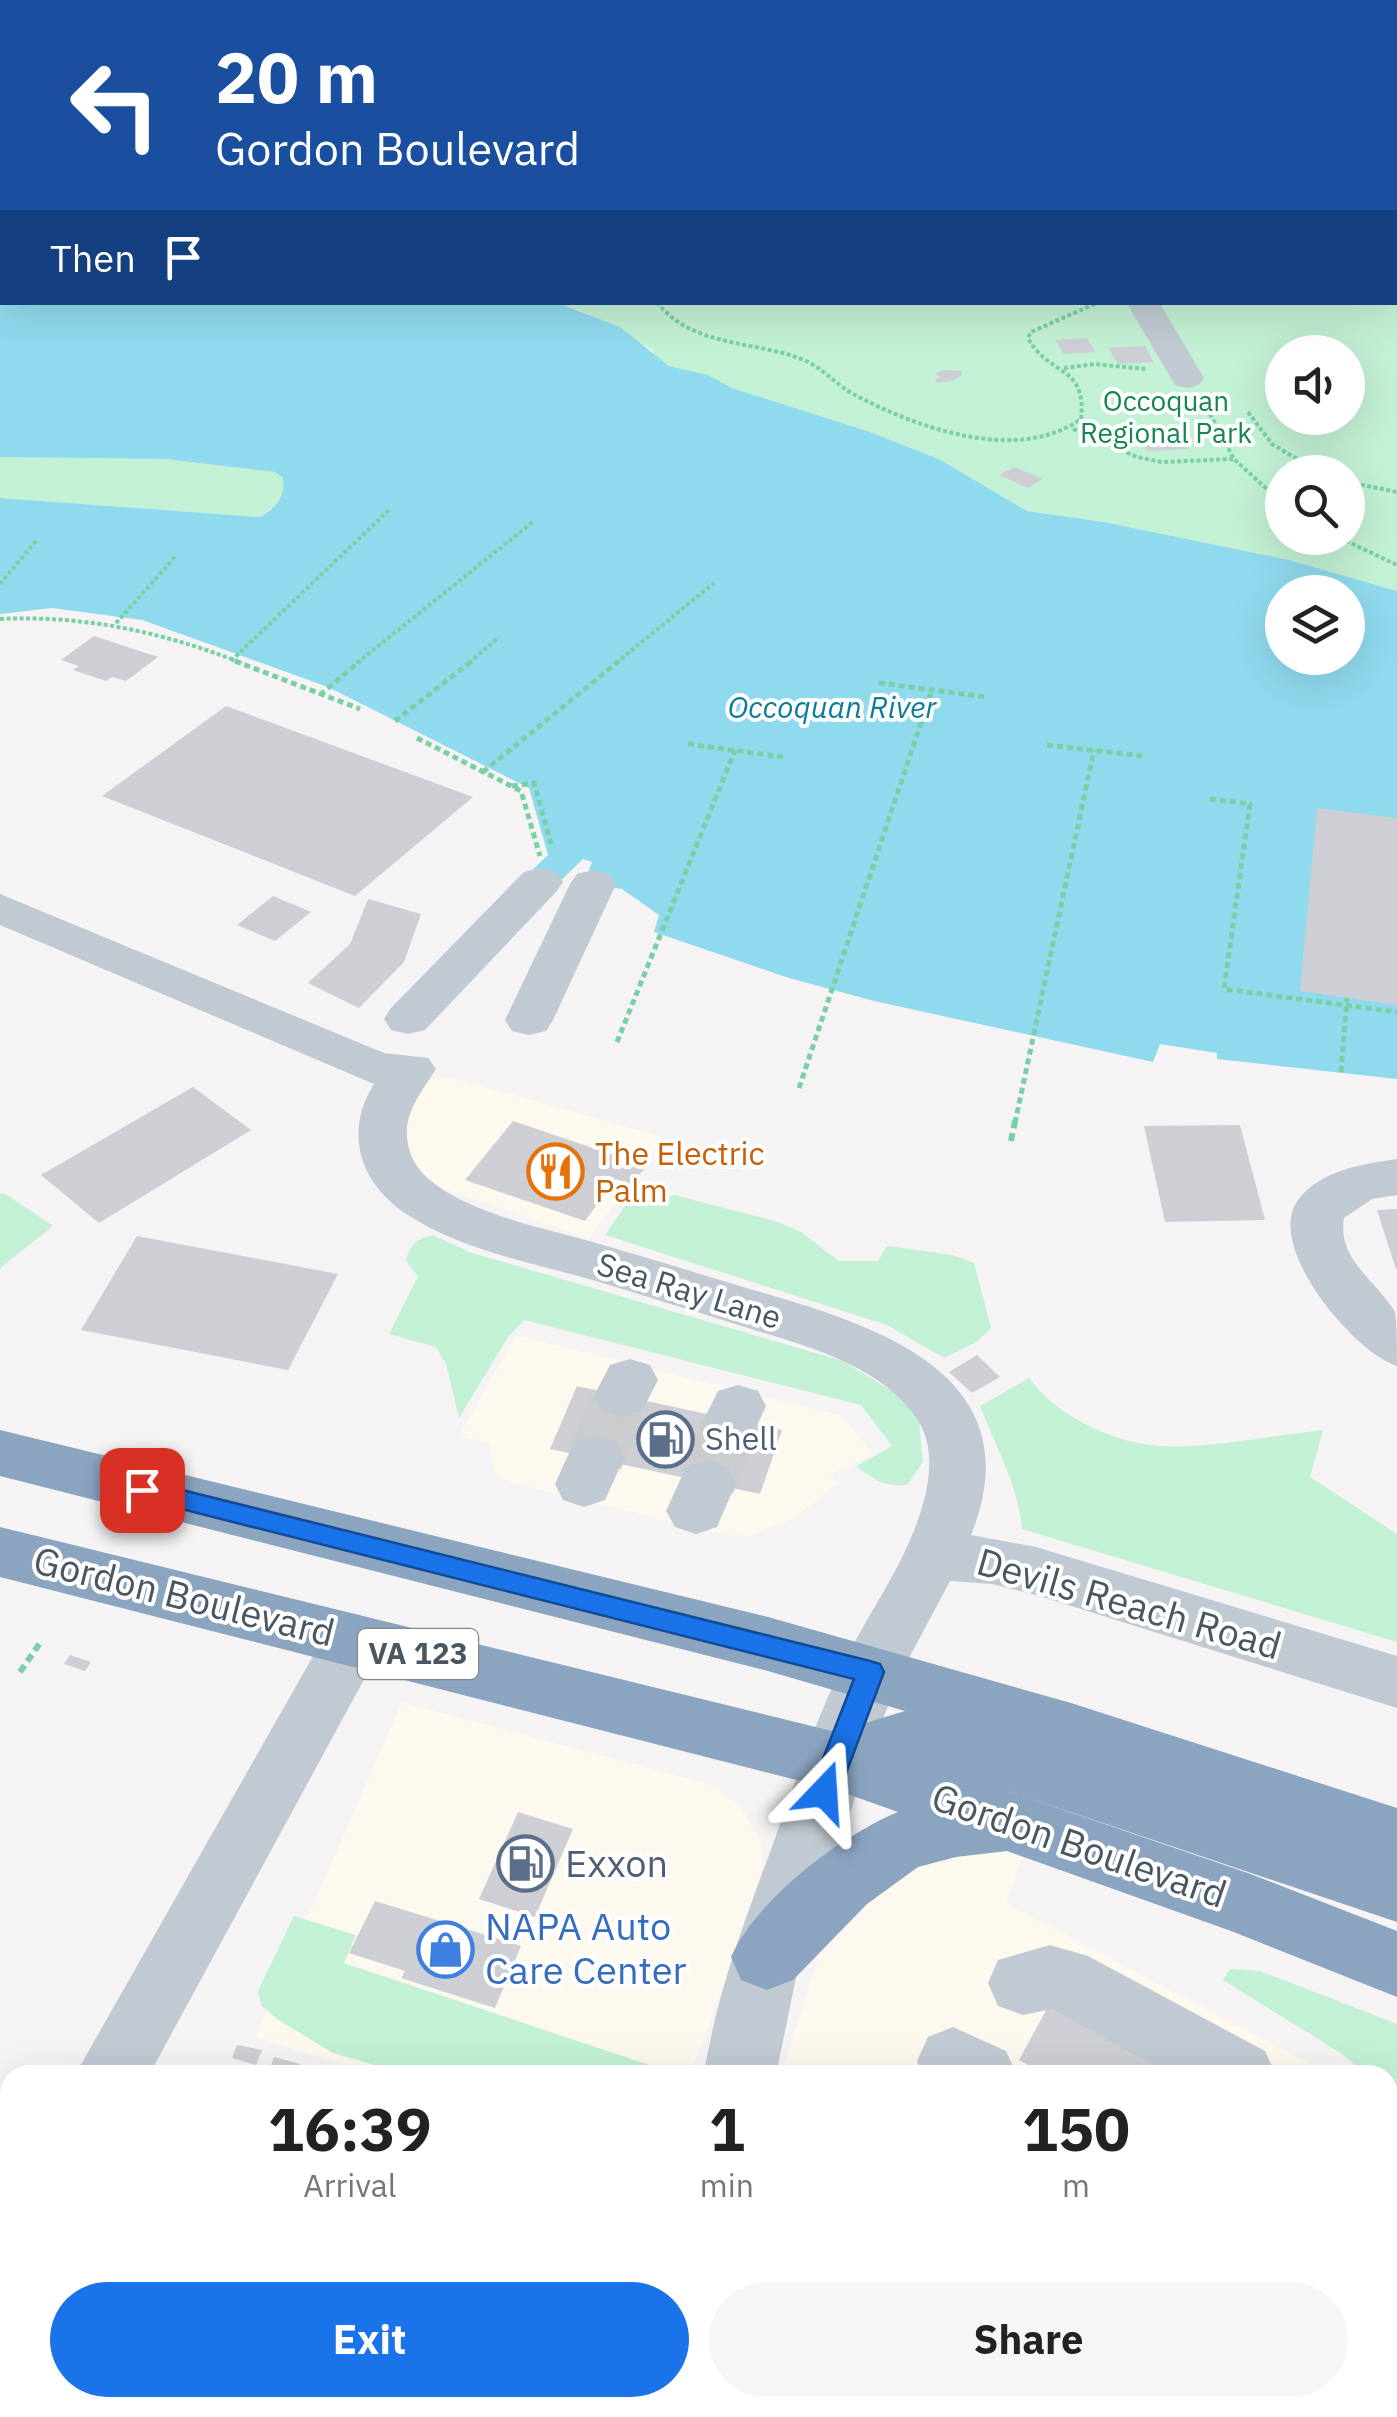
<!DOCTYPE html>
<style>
body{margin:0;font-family:"IBM Plex Sans",sans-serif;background:#f6f6f6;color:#222;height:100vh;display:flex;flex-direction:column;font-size:38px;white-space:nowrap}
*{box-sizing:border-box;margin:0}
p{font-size:32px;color:#767676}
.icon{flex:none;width:55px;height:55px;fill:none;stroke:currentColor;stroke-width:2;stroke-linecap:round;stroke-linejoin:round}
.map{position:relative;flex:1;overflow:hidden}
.drawer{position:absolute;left:0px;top:2065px;width:1398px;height:352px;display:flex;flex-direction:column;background:#fff;border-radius:30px 30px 0 0;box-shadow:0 10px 40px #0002}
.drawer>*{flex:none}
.hud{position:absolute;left:0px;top:0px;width:1398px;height:305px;box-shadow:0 10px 40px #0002;background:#1a4fa0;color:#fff;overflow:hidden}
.fabs{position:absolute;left:1265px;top:335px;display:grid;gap:20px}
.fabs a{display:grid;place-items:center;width:100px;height:100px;border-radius:50%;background:#fff;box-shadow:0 10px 40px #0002;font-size:50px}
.pin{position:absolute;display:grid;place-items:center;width:85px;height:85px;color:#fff;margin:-42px;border-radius:20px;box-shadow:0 5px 15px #0006}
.me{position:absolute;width:110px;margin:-55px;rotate:20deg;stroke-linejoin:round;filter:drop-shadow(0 0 8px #0008)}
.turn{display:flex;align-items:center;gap:35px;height:210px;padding:0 50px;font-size:45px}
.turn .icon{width:130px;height:130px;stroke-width:2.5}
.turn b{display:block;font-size:70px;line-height:85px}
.then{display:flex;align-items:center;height:95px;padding:0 50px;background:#0003;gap:20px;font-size:38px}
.eta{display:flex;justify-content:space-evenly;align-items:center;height:170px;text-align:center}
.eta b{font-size:60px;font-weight:700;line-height:70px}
.cta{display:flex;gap:20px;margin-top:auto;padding:20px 50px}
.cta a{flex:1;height:115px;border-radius:60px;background:#1a73e8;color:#fff;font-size:40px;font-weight:700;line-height:115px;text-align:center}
.cta a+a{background:#f6f6f6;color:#222}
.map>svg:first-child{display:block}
.commercial{fill:#fdf9ef}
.green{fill:#c3f1d5;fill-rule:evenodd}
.water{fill:#90daee;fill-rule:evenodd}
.building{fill:#cdcfd5}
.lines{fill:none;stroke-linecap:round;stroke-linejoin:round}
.minor-tunnel{stroke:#caccce;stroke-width:56;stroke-dasharray:56 29;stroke-linecap:butt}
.path-far2{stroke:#7ad0a6;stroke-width:4;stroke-dasharray:4 2.5;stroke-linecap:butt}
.path-far1{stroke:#7ad0a6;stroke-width:5;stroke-dasharray:6 4;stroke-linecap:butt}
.path{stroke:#7ad0a6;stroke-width:6;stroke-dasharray:8 5;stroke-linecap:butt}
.minor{fill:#c1cad2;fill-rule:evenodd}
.highway{fill:#8ba5c1;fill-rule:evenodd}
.route{fill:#1a73e8;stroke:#114b97;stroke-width:2.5}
.labels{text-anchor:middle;stroke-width:8;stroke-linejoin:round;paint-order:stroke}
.far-park-label{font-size:28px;fill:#17864f;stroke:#fff}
.far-water-label{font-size:30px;font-style:italic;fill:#0c7c9b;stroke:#fff}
.shield{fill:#fff;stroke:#808990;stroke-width:2.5}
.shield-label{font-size:30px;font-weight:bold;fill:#4a5661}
.food-label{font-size:32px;fill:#c56008;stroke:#fff;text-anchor:start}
.street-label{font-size:32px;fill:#4a5661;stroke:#fff}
.service-label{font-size:32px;fill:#4e5e75;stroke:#fff;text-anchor:start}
.near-street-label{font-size:38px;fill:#4a5661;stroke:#fff}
.near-service-label{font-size:38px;fill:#4e5e75;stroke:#fff;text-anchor:start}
.near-shop-label{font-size:38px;fill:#366cbe;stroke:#fff;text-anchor:start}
</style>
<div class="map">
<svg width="1397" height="2417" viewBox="0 0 1397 2417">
<rect width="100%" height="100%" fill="#f5f3f3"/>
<g class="commercial">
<polygon points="450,1077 663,1137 589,1239 439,1187 403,1161 404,1103 428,1080"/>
<polygon points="516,1335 843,1416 873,1454 830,1475 838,1483 791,1520 750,1535 732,1536 508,1482 495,1473 490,1444 459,1436"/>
<polygon points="402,1702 710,1784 742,1809 760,1840 763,1854 760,1888 690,2075 383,2075 255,2038"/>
<polygon points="987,1844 1023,1855 1006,1903 1331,2075 781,2075 828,1927 874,1872"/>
<polygon points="666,2408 1072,2408 1099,2417 662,2417"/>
</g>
<g class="green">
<path d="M0 0H1397V591L1288 560 1104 522 1027 511 939 459 870 432 732 388 708 375 669 366 657 359 652 350 586 313 558 303 1395 302V2H2V245ZM1282 352H1348V418H1282ZM1282 472H1348V538H1282Z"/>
<path d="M0 457 165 459 275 472 283 478C286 497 275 506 260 517L0 498Z"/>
<polygon points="4,1193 53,1226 0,1268 0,1194"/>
<polygon points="674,1195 778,1222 801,1232 839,1261 878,1261 887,1246 953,1255 974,1263 991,1328 978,1341 944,1358 887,1325 605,1235 632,1196 652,1200"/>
<path d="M433 1235 469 1252 843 1361 900 1396 919 1422 923 1462 907 1485C885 1487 873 1480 857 1466L892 1446 861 1405 524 1320 508 1337 459 1418 446 1364 436 1347 389 1334 418 1276 406 1261C410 1244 416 1239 433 1235Z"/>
<path d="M1029 1378C1056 1416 1115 1444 1162 1446 1207 1449 1276 1435 1323 1430L1310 1477 1397 1534V1642L1022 1529C1018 1485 996 1447 980 1406Z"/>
<polygon points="294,1916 356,1935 344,1963 653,2066 666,2075 409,2075 333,2053 278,2020 261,2005 258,1991"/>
<polygon points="1230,1969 1260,1971 1397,2024 1397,2387 1388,2382 1388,2075 1367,2075 1339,2052 1223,1980"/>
</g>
<path class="water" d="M0 245 2 302 558 303 620 327 669 366 708 375 732 388 870 432 939 459 1027 511 1104 522 1289 560 1397 591V1079L1217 1059V1053L1160 1044 1153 1062 874 1001 789 978 654 932 659 915 622 889 584 883 592 862 583 859 554 887 525 877 548 855 529 788 328 687 142 620 52 608 0 614V498L260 517C275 508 286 497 283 478L275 472 165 459 0 457ZM1282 592H1348V658H1282Z"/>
<g class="building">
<polygon points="1087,338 1095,352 1064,354 1055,340"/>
<polygon points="1145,346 1154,362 1118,364 1108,348"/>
<polygon points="943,370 962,371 962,375 952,381 937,383 935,379 941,377 935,374"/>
<polygon points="1179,433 1188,449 1147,451 1138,436"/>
<polygon points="1014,467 1043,479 1028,488 999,475"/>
<polygon points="94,636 158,657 126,681 112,677 106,681 73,670 79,666 61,660"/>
<polygon points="226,706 473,797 355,896 102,796"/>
<polygon points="1317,808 1397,818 1397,1005 1300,991"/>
<polygon points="273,896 311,912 275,941 237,925"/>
<polygon points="368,899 421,914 404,962 359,1008 308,983 350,944"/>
<polygon points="193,1087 251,1130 99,1223 41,1175"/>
<polygon points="513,1121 646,1166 632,1185 616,1179 585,1221 465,1180"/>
<polygon points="1240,1125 1265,1220 1165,1222 1144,1126"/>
<polygon points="1397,1209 1397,1269 1396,1269 1377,1210"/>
<polygon points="137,1236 338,1274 288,1370 81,1330"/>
<polygon points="977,1355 1000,1377 972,1393 949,1372"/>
<polygon points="577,1386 782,1430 760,1494 550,1449"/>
<polygon points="70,1655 91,1662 85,1671 64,1664"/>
<polygon points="518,1812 573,1829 535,1917 479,1899"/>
<polygon points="375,1901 521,1946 495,2008 401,1978 405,1971 349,1953"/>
<polygon points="1050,2003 1185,2075 1046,2075 1019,2060"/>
<polygon points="237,2045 262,2050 256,2065 232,2058"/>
<polygon points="274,2057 300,2064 294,2075 270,2068"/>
</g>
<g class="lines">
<g class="minor-tunnel">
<polyline points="595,1458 622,1396"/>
<polyline points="707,1483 733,1419"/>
</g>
<g class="path-far2">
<polyline points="361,2 366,0"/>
<path d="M657 302C692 348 755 340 804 360 823 368 836 385 855 395 917 428 1018 464 1081 419 1087 364 1049 377 1028 338L1031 332 1099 302"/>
<polyline points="1064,368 1095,364 1146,369"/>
<polyline points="1248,412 1272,444 1319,472"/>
<polyline points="1210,414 1234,459 1282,503"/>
<polyline points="1073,429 1137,457 1162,462 1234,459"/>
<polyline points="1348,482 1397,492"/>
<polyline points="1340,538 1397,565"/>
<polyline points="0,584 37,540"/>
<path d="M0 619C85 615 162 632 242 663"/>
<polyline points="116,623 175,557"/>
<polyline points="231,661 391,508"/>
<polyline points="357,663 534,521"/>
<polyline points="469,663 499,637"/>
<polyline points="616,663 714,583"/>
</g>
<g class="path-far1">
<polyline points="235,661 360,709"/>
<polyline points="879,683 986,697"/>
<polyline points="320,695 360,661"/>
<polyline points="395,721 472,661"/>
<polyline points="417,738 521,791 540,856"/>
<polyline points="688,744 783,757"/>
<polyline points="1047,745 1143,756"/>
<polyline points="483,772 619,661"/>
<polyline points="512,786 534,783 552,847"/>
<polyline points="1210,799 1250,804 1224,989 1397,1012"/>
<polyline points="617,1042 735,750"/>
<polyline points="1341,1072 1347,998"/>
<polyline points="799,1088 932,690"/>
<polyline points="1015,1123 1094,750"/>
</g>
<g class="path">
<polyline points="1011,1141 1015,1121"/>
<polyline points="20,1672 42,1640"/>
</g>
<g class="minor">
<polygon points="942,0 969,0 970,2 944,2"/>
<polygon points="1126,302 1159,302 1204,378 1199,385 1187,388 1175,385"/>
<polygon points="540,868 556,872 563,882 556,892 425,1030 408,1034 391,1030 384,1019 391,1008 524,872"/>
<polygon points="593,870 609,874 616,884 553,1020 546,1031 529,1035 512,1031 505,1020 570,884 577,874"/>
<path d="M0 894 384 1053 428 1058 436 1069C419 1096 399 1118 410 1152 424 1200 524 1224 567 1235 626 1251 684 1269 743 1287 863 1322 1038 1368 971 1535L1036 1547 1397 1656V1708L1036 1595 992 1584 950 1581 901 1673 873 1744 798 1968 776 2075H704C716 1995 745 1920 773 1844 793 1787 812 1730 838 1675 865 1616 908 1563 924 1500 931 1474 933 1442 917 1419 881 1365 806 1346 748 1328 693 1311 637 1293 582 1277 523 1261 457 1248 405 1213 359 1182 344 1131 374 1084L0 925Z"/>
<path d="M1397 1159V1195L1372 1199 1344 1218C1337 1260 1376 1280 1395 1312 1397 1323 1397 1352 1397 1366 1354 1353 1264 1246 1298 1200 1320 1170 1363 1164 1397 1159Z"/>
<polygon points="630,1359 650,1365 658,1380 642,1411 622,1417 602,1411 594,1396 610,1365"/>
<polygon points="738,1385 758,1391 766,1406 753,1434 733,1441 713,1434 704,1419 718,1391"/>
<polygon points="595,1436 616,1442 624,1458 605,1500 584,1507 563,1500 555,1484 574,1442"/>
<polygon points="707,1460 728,1467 736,1483 717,1527 696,1534 675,1527 666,1511 686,1467"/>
<polygon points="355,1614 377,1621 386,1639 149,2075 75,2075 333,1621"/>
<polygon points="1050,1945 1088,1956 1265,2051 1276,2075 1171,2075 1052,2009 1023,2015 998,2006 988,1983 998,1960"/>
<polygon points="953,2027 1006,2051 1017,2075 923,2075 917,2061 928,2037"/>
<polygon points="10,2217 10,2307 0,2311 0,2221"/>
<polygon points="586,2408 664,2408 662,2417 582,2417"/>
<polygon points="1205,2408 1308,2408 1312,2417 1208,2417"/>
</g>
<path class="highway" d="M0 1430 768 1617 1071 1703 1397 1808V1922L1008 1791 1248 1873 1397 1931V1997L1231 1931 1007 1851 956 1857 918 1867 867 1904 793 1980 767 1990 741 1980 731 1957C757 1899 840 1836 898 1812L836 1790 0 1577V1527L836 1732 905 1711 768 1671 0 1476Z"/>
</g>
<polygon class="route" points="142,1480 870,1661 880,1664 884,1672 839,1792 835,1801 824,1805 814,1801 810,1792 854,1679 134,1497 130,1490 134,1483"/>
<defs>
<symbol id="restaurant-ring" viewBox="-11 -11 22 22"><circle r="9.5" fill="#fff" stroke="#e8710a" stroke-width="1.5"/><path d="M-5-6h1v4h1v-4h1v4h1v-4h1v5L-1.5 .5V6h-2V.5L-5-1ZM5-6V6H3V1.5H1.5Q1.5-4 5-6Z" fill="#e8710a"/></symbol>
<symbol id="fuel-ring" viewBox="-11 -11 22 22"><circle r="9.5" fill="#fff" stroke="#5c6f8a" stroke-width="1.5"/><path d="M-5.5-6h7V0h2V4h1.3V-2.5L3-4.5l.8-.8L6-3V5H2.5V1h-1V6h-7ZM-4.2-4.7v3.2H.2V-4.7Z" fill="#5c6f8a"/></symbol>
<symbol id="shop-ring" viewBox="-11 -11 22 22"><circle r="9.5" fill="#fff" stroke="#3f7fe0" stroke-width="1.5"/><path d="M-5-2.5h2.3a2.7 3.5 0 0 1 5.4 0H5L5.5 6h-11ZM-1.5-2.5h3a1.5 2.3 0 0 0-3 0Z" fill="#3f7fe0"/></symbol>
</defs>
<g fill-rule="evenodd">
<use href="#restaurant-ring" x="524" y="1140" width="63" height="63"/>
<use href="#fuel-ring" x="634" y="1408" width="63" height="63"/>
<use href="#fuel-ring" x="494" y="1832" width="63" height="63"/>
<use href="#shop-ring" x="414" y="1918" width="63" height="63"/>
</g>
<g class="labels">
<g class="far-park-label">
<text x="1166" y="411">Occoquan<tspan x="1166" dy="32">Regional Park</tspan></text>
</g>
<g class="far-water-label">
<text x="832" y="718">Occoquan River</text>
</g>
<rect class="shield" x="358" y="1629" width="120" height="50" rx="8"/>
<g class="shield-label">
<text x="418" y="1664">VA 123</text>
</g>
<g class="food-label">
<text x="595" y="1165">The Electric<tspan x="595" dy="37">Palm</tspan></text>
</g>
<g class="street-label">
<text transform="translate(689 1291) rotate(17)" y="11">Sea Ray Lane</text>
</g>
<g class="service-label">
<text x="705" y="1450">Shell</text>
</g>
<g class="near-street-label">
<text transform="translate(184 1597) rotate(14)" y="13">Gordon Boulevard</text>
<text transform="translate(1129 1604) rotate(16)" y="13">Devils Reach Road</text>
<text transform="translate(1079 1846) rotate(19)" y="13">Gordon Boulevard</text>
</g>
<g class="near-service-label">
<text x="565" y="1877">Exxon</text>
</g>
<g class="near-shop-label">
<text x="485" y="1940">NAPA Auto<tspan x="485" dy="44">Care Center</tspan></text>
</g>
</g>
</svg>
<div class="fabs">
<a><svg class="icon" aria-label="sound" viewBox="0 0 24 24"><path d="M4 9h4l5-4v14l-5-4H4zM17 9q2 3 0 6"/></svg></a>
<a><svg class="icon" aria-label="search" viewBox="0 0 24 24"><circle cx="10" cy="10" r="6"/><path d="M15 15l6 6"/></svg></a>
<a><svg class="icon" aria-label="layers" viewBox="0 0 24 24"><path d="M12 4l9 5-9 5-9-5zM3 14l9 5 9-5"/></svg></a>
</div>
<div class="pin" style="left:142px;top:1490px;background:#d93025"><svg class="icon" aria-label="arrive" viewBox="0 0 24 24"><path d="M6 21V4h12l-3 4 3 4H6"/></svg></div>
<svg class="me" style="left:824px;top:1792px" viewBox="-20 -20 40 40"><path d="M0-17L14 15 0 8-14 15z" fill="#1a73e8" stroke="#fff" stroke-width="4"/></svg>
<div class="hud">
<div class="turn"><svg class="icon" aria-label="left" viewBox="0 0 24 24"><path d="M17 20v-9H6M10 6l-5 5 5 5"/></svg><div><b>20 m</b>Gordon Boulevard</div></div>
<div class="then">Then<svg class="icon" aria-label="arrive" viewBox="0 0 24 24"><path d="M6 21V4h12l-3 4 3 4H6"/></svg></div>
</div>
<section class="drawer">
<div class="eta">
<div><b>16:39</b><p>Arrival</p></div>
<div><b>1</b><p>min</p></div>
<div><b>150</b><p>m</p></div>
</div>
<div class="cta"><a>Exit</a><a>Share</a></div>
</section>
</div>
